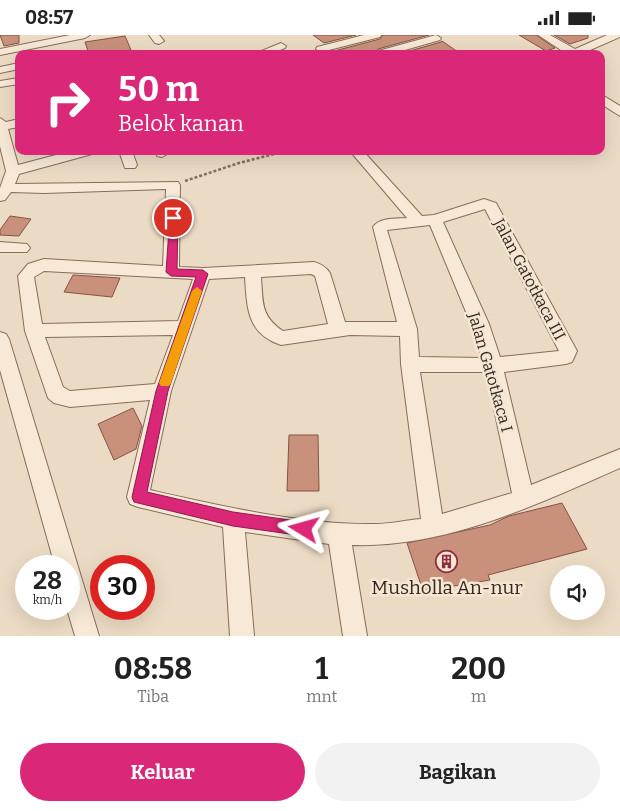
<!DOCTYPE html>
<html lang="id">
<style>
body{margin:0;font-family:Bitter,serif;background:#f2f2f2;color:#222;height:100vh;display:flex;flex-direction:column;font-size:19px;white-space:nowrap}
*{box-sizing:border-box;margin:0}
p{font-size:16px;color:#767676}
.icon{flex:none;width:28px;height:28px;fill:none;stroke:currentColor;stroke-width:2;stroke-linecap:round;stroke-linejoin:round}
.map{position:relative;height:601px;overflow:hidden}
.details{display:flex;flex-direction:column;background:#fff;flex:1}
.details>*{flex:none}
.banner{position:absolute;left:15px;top:15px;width:590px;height:105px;border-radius:10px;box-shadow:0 5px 20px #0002;background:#db2777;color:#fff;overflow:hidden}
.tools{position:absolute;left:550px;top:530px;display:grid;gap:10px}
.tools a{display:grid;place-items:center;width:55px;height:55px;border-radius:50%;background:#fff;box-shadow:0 5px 20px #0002;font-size:25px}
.speed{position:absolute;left:15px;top:520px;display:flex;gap:10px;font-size:25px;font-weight:700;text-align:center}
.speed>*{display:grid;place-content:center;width:65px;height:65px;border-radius:50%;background:#fff;box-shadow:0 5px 20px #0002;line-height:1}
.speed small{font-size:12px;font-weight:400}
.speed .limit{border:8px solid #d22;background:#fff;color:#111}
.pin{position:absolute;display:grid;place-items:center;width:42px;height:42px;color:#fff;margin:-21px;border:2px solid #fff;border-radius:50%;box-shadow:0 1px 5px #0007}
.me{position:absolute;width:55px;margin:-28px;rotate:278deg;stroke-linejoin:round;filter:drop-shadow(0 0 4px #0008)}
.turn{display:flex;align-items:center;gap:18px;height:105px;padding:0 20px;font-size:22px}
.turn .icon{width:65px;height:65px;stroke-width:2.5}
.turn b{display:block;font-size:35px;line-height:42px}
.eta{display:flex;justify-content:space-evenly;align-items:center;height:85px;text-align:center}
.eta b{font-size:30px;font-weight:700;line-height:35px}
.cta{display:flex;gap:10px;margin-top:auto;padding:10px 20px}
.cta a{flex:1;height:58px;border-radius:30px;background:#db2777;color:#fff;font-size:20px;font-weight:700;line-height:58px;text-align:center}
.cta a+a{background:#f2f2f2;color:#222}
.status{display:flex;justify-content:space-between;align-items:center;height:35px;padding:0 25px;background:#fff;direction:ltr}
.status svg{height:14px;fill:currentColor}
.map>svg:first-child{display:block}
.building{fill:#c9917b;stroke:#845342}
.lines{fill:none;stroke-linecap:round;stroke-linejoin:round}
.minor-casing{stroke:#866c5b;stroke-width:2}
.path{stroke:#866c5b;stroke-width:2.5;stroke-dasharray:3 2;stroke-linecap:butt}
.minor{fill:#f7e9d6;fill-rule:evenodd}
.route{fill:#db2777;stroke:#8e194d}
.slow{fill:#f59e0b}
.labels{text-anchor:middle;stroke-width:5;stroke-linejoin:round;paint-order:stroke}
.street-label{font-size:16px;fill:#36271e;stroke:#f4e6d3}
.near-poi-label{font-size:19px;fill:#36271e;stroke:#f4e6d3}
</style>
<div class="status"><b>08:57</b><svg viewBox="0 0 49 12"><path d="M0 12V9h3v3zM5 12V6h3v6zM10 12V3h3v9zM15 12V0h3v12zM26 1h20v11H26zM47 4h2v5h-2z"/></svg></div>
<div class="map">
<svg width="620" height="601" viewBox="0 0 620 601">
<rect width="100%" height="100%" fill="#ecdbc4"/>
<g class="building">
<polygon points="0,0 19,0 19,8 4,11"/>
<polygon points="313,0 356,0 324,8"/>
<polygon points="383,0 429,0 378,14 375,19 338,19 334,16 380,4"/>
<polygon points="519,0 536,0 555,13 546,16"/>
<polygon points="554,0 588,0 588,3 570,9"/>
<polygon points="125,1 131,15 109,19 89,19 85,7"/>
<polygon points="442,6 461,19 399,19 441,7"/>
<polygon points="10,181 31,184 19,201 0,200 0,195"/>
<polygon points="73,240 120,243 112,262 64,257"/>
<polygon points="133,373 142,391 136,414 114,425 98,389"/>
<polygon points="289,400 318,400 319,456 287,456"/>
<polygon points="562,468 587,514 488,540 490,545 423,556 407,508 490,490 509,481"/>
</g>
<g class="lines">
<defs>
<g id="minor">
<polygon points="70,0 90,0 85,3 0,20 0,14"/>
<polygon points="149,0 159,0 164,6 159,9 155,8"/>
<polygon points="364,0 381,0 380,2 321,17 316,14 317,12"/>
<polygon points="436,0 441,3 440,5 391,19 377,18 378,16"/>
<polygon points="538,0 550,0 575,14 607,0 620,0 620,2 581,19 567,19"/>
<polygon points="281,8 286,11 285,13 270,19 254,19"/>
<polygon points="19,28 19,34 0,38 0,32"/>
<polygon points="19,43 19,49 0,52 0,46"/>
<polygon points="604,61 620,71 620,81 601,69 601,62"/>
<path d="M0 83 6 87 19 84V92L8 94 18 130 71 116H93L92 119 19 139 15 149 178 147 180 150 179 232 203 233 314 227C321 229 326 232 330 238L345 287H397L373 192C380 182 396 184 407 183L350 116H363L422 181 434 180 484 164 496 168 577 316 572 327 566 329 504 337 531 450 620 414V433C535 470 447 513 352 510L367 601H343L329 509 245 497 254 601H230L223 492 138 472 130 469 127 462 150 365 70 372 54 368 48 363 25 296 18 241 28 229 44 224 163 231 166 154 44 158 11 157 5 165 0 166V153L6 136 0 111ZM485 174 559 316 500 322 489 289 443 187ZM430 190 471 289 482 323 419 322 417 294 387 195ZM44 236 193 244 178 286 42 289 34 242ZM311 239 315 241 328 289 283 296C260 281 263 266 261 242ZM245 242C247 273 247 299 281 310L350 300 400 301 401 329 421 484C406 485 390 489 375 489 303 490 221 471 150 455L171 356 209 244ZM173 300 155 349 70 356 63 352 45 302ZM420 337H486L512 458 442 479Z"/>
<polygon points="119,116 132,116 137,130 135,133 125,133"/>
<polygon points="155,116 168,116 169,118 162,122 157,121"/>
<polygon points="0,207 27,209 30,213 27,217 0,217"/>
<polygon points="0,297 6,299 9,304 99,601 75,601 67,574 69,574 69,531 55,531 0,335"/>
</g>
</defs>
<use href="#minor" class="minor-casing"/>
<polyline class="path" points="185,146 239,128 286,116"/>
<use href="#minor" class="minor"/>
</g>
<polygon class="route" points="170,180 177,180 178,183 177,234 203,235 208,239 168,356 147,457 233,477 304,487 309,489 311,494 309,499 304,501 233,491 134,467 132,462 156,356 196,242 171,241 166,237"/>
<polygon class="slow" points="197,252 202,256 171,348 169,351 161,351 159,348 192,256"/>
<defs>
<symbol id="building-ring" viewBox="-11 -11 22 22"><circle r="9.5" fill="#f4e6d3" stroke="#932d3c" stroke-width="1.5"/><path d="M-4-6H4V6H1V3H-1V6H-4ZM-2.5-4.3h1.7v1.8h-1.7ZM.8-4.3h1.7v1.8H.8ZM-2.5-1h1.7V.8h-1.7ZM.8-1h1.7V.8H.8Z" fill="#932d3c"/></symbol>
</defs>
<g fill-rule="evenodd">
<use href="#building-ring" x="434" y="514" width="25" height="25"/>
</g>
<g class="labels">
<g class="street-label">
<text transform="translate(530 244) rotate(62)" y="6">Jalan Gatotkaca III</text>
<text transform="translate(491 337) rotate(74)" y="6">Jalan Gatotkaca I</text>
</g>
<g class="near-poi-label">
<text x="447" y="559">Musholla An-nur</text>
</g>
</g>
</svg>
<div class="tools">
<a><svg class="icon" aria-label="sound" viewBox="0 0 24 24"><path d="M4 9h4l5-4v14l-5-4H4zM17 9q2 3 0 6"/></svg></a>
</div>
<div class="speed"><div>28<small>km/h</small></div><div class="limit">30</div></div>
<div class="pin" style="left:173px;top:183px;background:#d93025"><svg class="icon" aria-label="arrive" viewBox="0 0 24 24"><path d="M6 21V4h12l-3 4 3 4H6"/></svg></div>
<svg class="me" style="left:304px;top:494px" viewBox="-20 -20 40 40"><path d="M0-17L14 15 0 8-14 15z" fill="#db2777" stroke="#fff" stroke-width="4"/></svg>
<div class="banner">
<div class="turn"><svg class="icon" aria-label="right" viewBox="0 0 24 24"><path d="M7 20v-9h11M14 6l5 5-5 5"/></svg><div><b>50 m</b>Belok kanan</div></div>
</div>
</div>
<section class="details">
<div class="eta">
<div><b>08:58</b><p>Tiba</p></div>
<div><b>1</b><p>mnt</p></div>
<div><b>200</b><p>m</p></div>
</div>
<div class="cta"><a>Keluar</a><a>Bagikan</a></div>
</section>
